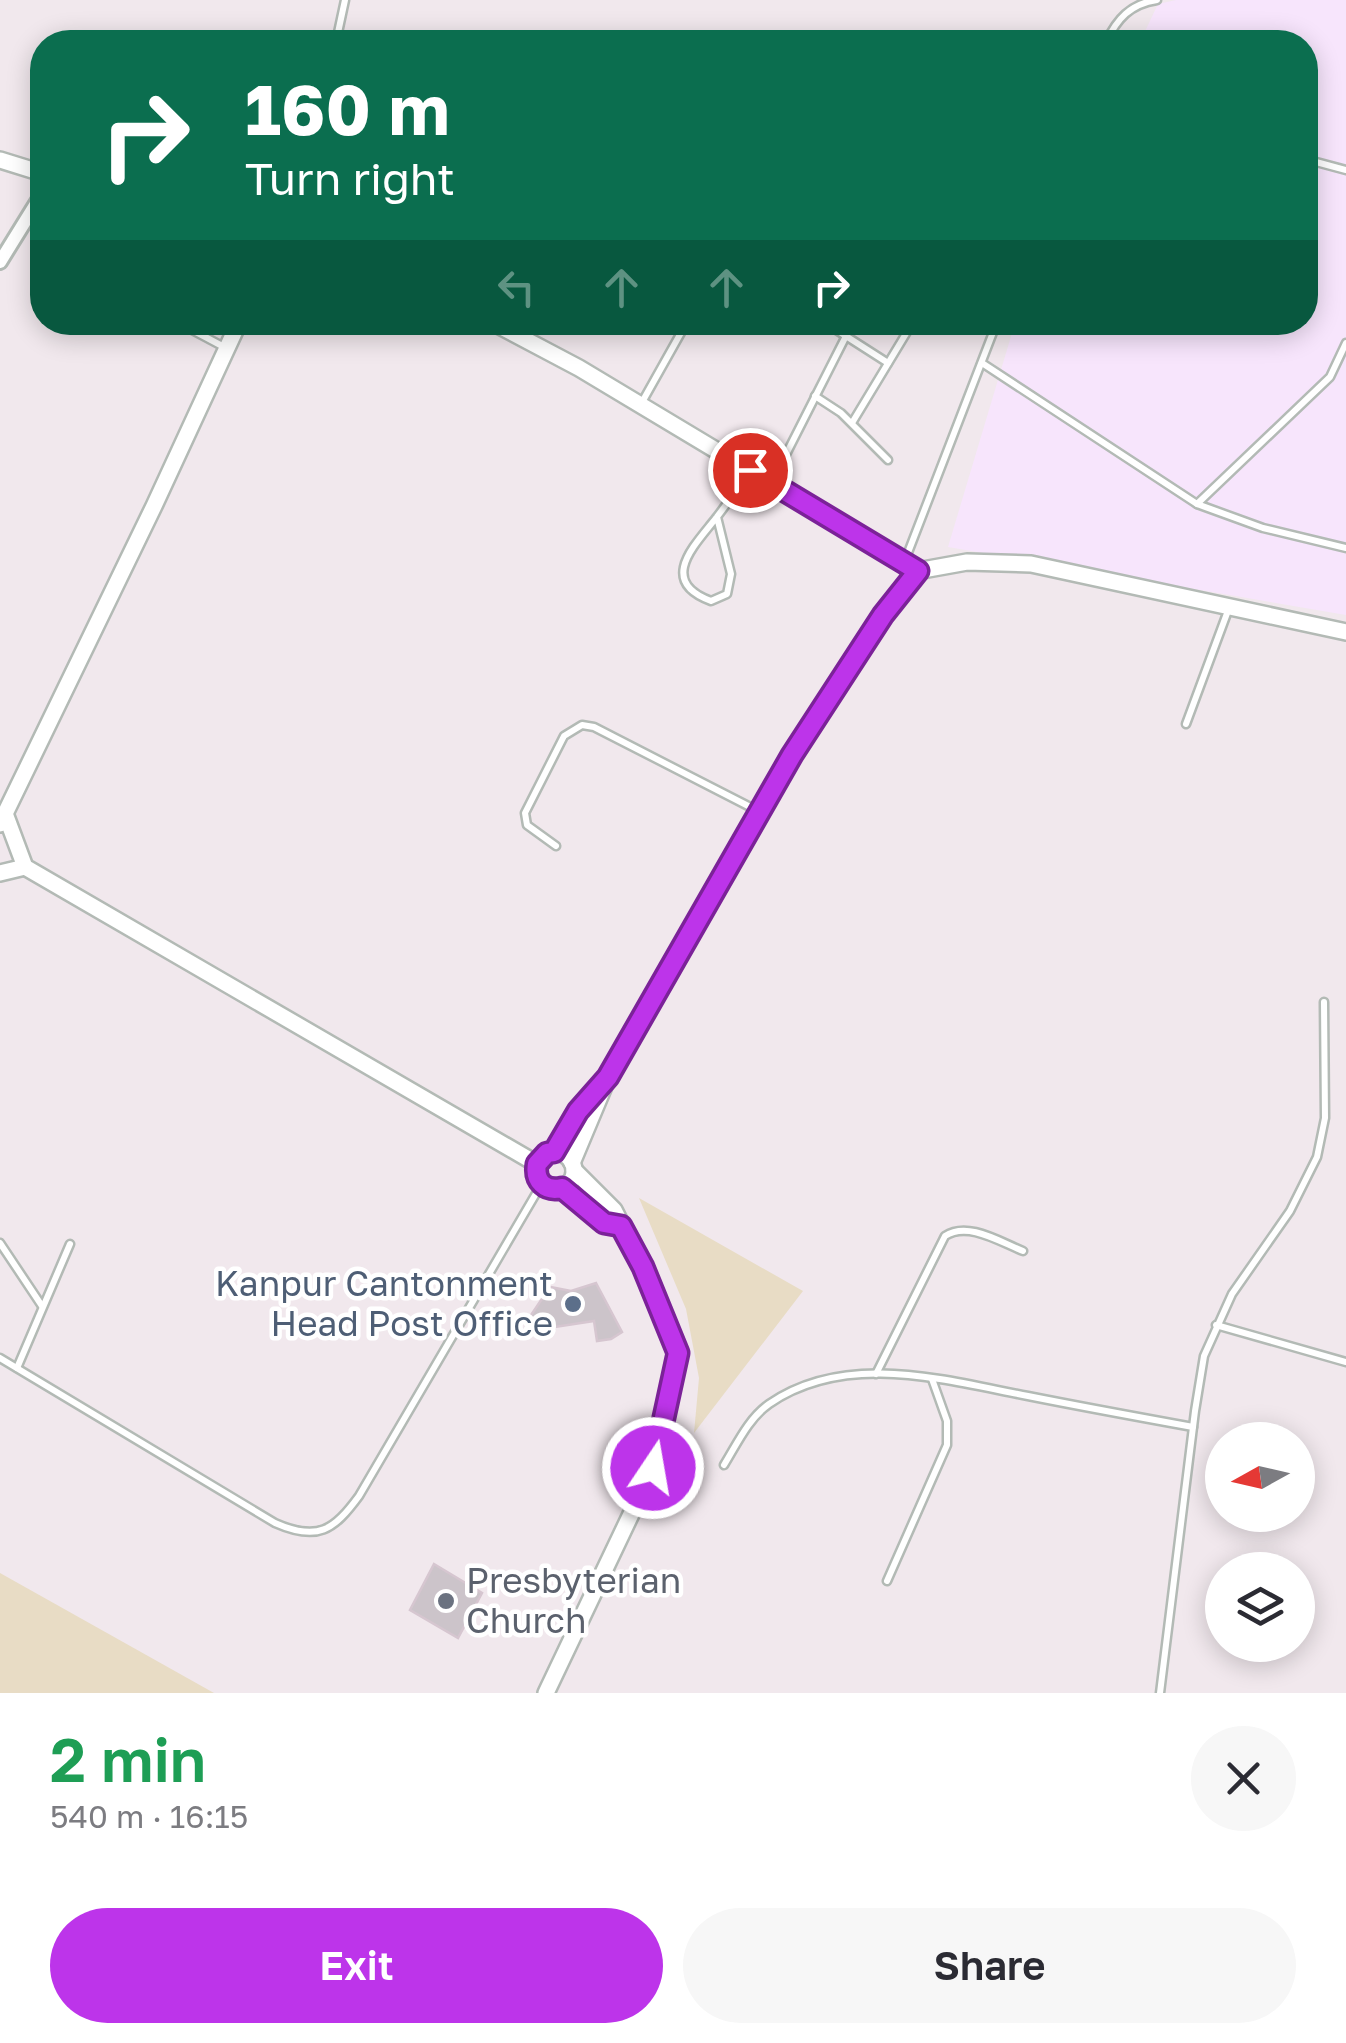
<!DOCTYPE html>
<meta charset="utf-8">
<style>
body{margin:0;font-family:"Golos Text",sans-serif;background:#f7f7f7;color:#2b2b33;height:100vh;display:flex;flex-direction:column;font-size:38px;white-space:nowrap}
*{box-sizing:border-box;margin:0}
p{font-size:32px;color:#7c7c81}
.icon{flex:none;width:55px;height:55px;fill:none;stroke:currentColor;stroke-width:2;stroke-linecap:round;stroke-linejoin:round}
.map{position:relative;height:1693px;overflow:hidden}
.drawer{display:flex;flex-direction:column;background:#fff;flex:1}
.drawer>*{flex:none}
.top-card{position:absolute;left:30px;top:30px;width:1288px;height:305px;border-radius:40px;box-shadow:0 5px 25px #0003;background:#0b6e4f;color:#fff;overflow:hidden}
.needle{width:65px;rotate:262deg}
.controls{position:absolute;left:1205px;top:1422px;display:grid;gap:20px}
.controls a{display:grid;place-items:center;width:110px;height:110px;border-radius:50%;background:#fff;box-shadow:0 5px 25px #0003;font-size:50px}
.pin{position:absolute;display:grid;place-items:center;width:85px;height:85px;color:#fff;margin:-42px;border:5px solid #fff;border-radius:50%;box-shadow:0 2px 10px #0007}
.me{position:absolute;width:110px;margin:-55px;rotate:12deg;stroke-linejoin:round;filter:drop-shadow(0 0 8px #0008)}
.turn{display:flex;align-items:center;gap:35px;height:210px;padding:0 50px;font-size:45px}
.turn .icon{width:130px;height:130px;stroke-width:2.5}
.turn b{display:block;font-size:70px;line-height:85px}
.lanes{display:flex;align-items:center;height:95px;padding:0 50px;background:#0003;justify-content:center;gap:50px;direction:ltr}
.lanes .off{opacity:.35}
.round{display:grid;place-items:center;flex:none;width:105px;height:105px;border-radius:52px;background:#f7f7f7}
.summary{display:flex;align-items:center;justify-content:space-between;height:170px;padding:0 50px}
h1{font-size:60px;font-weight:600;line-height:75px;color:#1e9e55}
.cta{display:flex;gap:20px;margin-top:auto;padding:20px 50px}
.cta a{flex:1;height:115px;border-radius:60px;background:#bd34ea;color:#fff;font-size:40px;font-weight:600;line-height:115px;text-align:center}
.cta a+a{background:#f7f7f7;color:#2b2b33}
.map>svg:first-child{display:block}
.medical{fill:#f7e5fc}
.green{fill:#e8dcc5}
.building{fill:#ccc4ca;stroke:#d6c6d0;stroke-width:2.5}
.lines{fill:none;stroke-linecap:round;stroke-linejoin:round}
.service-casing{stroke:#b3bab5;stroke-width:11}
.minor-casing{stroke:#b3bab5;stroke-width:18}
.tertiary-casing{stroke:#b3bab5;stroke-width:20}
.service{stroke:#fff;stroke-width:6}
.minor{stroke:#fff;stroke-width:12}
.tertiary{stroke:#fff;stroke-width:15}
.route-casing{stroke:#7b2298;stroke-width:25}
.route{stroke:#bd34ea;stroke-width:18}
.service-dot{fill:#5c6f8a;stroke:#fff;stroke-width:4}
.worship-dot{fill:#6b7280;stroke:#fff;stroke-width:4}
.labels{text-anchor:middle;stroke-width:9;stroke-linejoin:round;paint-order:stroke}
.service-label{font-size:35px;fill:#4e5e75;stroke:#fff;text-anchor:end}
.worship-label{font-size:35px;fill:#5b616d;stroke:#fff;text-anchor:start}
</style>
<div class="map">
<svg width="1346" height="1693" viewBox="0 0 1346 1693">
<rect width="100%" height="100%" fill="#f1e8ed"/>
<polygon class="medical" points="1176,0 1346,0 1346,615 948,547 1015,323 1305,322 1305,42 1140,42 1158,4"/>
<g class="green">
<polygon points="639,1198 803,1291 694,1433 699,1378 686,1309"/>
<polygon points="0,1573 214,1693 0,1693"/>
</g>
<g class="building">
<polygon points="596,1283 622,1332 611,1339 597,1341 594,1321 555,1327 529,1318 550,1287 571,1291"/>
<polygon points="434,1564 482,1593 458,1638 410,1610"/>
</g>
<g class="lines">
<defs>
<g id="service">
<polyline points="336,42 345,0"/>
<path d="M1106 42C1117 19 1130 4 1157 0"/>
<polyline points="1305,159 1346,170"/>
<polyline points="177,322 226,348"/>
<polyline points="824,322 888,363"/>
<polyline points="982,363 1197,504 1263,528 1346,548"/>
<polyline points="815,396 841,413 888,460"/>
<polyline points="641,404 687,322"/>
<polyline points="852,423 913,322"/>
<polyline points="772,482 846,336"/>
<polyline points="1197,504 1330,377 1346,343"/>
<path d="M717 517 731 574 727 594 711 601C657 581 695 545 716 518 728 503 738 487 749 472"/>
<polyline points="904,563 997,322"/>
<polyline points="1186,724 1229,608"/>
<polyline points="556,846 527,825 525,813 564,736 582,725 594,727 758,811"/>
<polyline points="0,1243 42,1306"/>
<polyline points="1216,1325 1346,1362"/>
<path d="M0 1358 275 1523C318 1542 334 1530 359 1496L541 1185"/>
<polyline points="17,1368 70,1244"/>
<path d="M876 1374 945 1236C968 1221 1000 1242 1023 1251"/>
<path d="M724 1465C737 1444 748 1419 769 1404 846 1351 944 1380 1028 1396 1083 1407 1138 1417 1193 1427"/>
<polyline points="887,1581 947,1445 947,1421 932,1379"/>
<polyline points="1160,1693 1195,1411 1204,1356 1232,1294 1290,1211 1317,1157 1325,1118 1324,1002"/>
</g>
<g id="minor">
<polyline points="549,42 576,42"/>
<polyline points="0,262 42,194"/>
</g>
<g id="tertiary">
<polyline points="0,160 42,173"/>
<polyline points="492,322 579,368 917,571"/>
<polyline points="6,816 25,867 537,1164"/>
<polyline points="0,824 154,506 239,322"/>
<polyline points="0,873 25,867"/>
<polyline points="554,1151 578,1111 602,1084"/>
<circle cx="555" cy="1171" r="19"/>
<polyline points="572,1163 611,1070 792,755 883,615 917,571 967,562 1031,564 1346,632"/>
<polyline points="563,1188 604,1223 621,1227"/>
<polyline points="546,1693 653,1468 678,1353 643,1267 614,1210 574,1170"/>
</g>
</defs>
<use href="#service" class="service-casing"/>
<use href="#minor" class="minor-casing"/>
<use href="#tertiary" class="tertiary-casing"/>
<use href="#service" class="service"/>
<use href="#minor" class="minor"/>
<use href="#tertiary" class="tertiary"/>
</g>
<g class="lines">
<defs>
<path id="route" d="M653 1468 678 1353 643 1267 621 1226 604 1223 562 1188C545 1192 534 1181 537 1164L547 1153 554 1152 578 1111 608 1077 792 755 883 615 918 571 750 470"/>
</defs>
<use href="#route" class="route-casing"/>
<use href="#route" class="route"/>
</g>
<circle class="service-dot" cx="573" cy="1304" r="10"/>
<circle class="worship-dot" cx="446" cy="1601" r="10"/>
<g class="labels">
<g class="service-label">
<text x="553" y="1296">Kanpur Cantonment<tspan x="553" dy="40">Head Post Office</tspan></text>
</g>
<g class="worship-label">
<text x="466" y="1593">Presbyterian<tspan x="466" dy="40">Church</tspan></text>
</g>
</g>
</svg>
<div class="controls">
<a><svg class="needle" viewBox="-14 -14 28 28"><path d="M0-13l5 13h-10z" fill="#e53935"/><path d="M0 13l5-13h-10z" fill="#7c7c81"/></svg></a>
<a><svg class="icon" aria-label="layers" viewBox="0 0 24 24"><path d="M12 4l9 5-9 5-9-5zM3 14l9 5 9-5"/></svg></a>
</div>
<div class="pin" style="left:750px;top:470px;background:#d93025"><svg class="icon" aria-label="arrive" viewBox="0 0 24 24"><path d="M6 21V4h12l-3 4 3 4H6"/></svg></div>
<svg class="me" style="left:653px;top:1468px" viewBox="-20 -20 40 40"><circle r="17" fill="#bd34ea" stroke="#fff" stroke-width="3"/><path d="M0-11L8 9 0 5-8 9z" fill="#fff"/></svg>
<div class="top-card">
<div class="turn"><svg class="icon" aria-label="right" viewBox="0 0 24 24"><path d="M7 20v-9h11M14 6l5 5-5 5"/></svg><div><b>160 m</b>Turn right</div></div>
<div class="lanes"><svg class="icon off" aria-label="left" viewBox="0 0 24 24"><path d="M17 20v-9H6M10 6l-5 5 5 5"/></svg><svg class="icon off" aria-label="ahead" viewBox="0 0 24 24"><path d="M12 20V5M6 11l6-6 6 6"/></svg><svg class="icon off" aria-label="ahead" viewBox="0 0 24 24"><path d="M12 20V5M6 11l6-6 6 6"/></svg><svg class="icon" aria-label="right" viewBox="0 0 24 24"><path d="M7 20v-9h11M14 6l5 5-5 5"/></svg></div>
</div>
</div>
<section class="drawer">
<div class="summary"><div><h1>2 min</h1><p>540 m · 16:15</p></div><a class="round"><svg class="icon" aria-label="close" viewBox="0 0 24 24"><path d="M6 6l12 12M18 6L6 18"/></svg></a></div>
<div class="cta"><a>Exit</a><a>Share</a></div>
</section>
